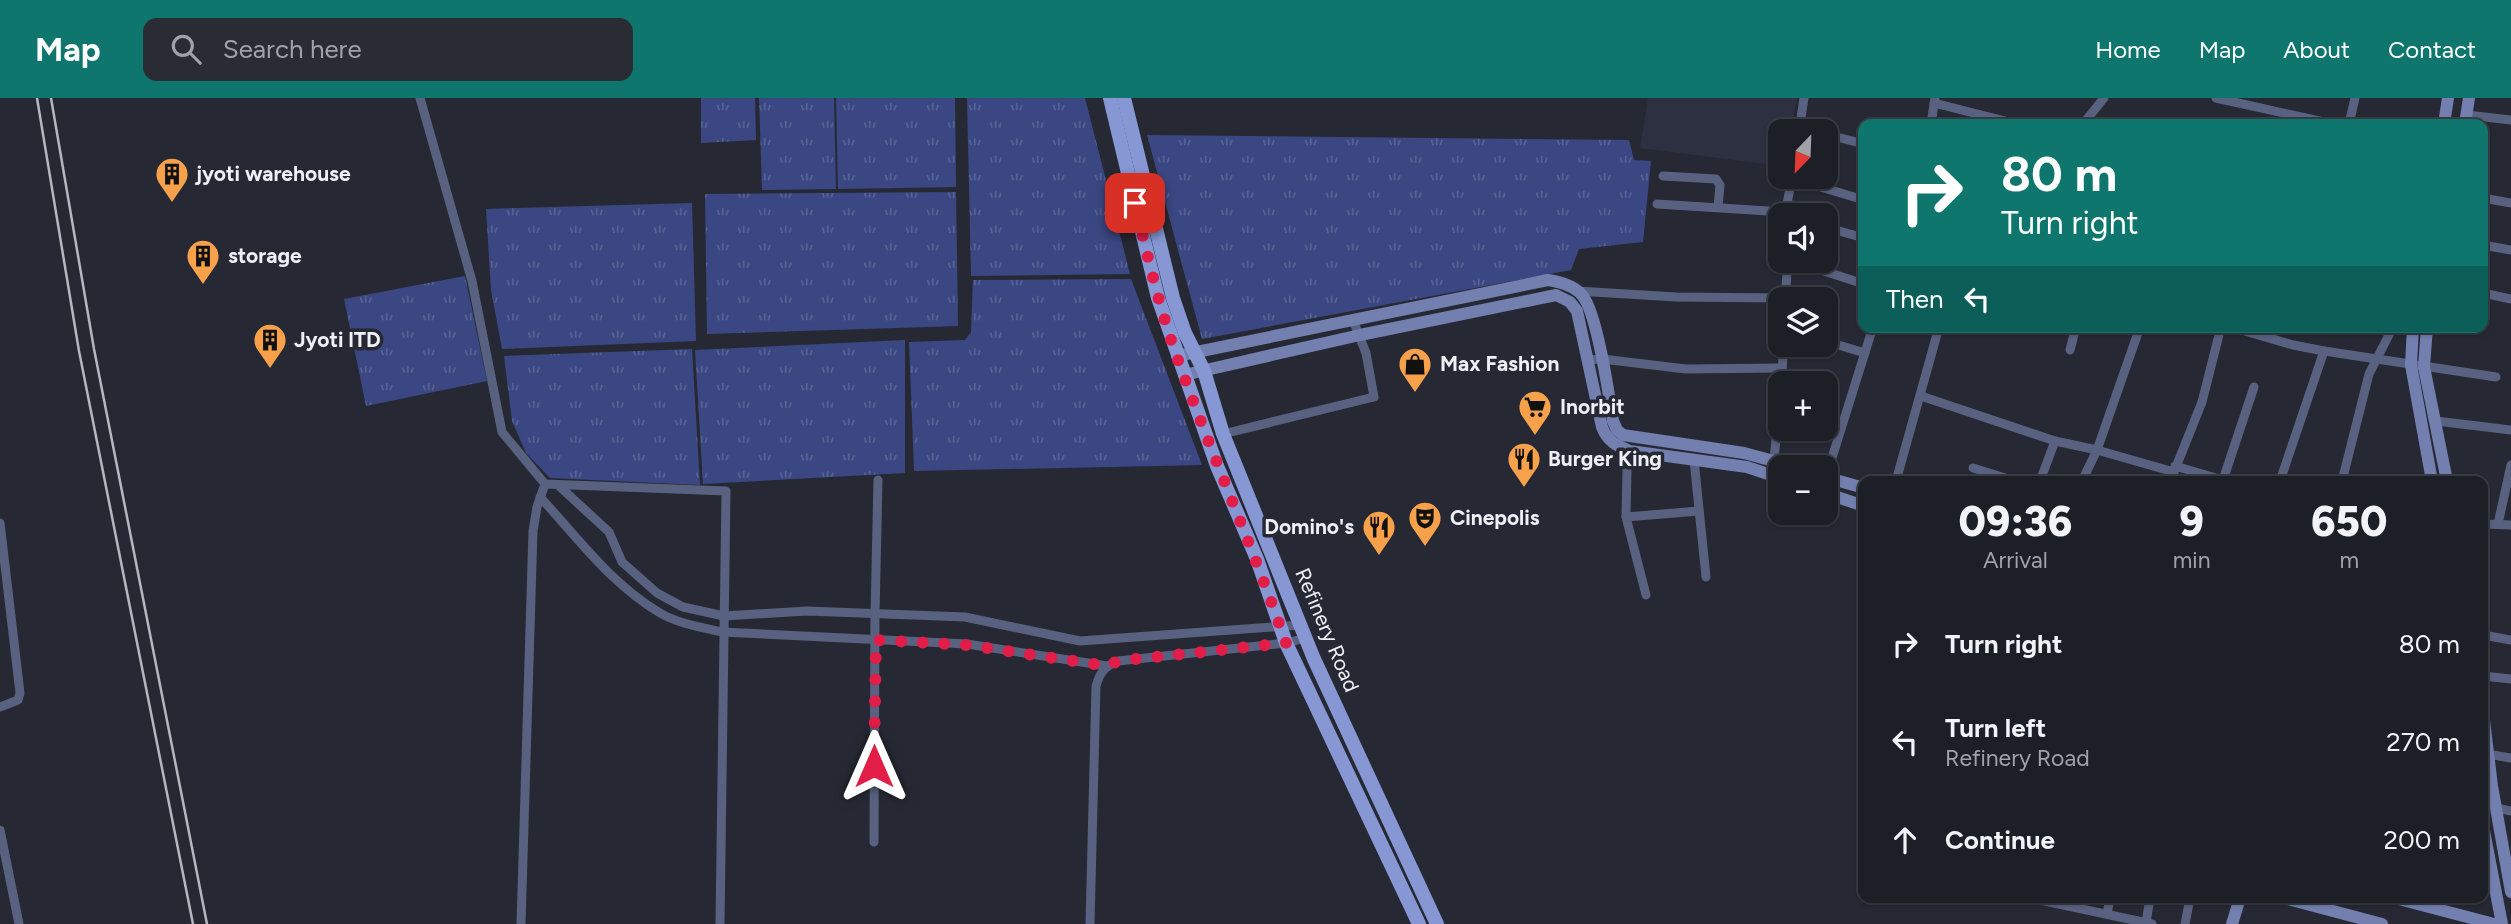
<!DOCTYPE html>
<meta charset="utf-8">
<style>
body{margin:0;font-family:Figtree,sans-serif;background:#292c32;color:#f1f3f6;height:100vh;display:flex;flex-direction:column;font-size:26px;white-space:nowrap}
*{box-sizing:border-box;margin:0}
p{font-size:23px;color:#a0a2a7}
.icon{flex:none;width:38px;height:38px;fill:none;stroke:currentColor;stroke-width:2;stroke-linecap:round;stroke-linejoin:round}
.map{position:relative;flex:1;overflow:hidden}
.drawer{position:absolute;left:1858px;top:378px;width:630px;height:427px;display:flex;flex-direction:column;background:#1c1f26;border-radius:14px;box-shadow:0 2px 5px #0004,0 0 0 2px #3a3d43}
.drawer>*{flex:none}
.guide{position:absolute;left:1858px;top:21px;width:630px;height:214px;border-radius:14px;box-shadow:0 2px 5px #0004,0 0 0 2px #3a3d43;background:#0f766e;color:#fff;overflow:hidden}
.needle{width:46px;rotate:203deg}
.fabs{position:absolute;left:1768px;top:21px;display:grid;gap:14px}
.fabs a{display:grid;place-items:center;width:70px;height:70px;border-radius:14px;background:#1c1f26;box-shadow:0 2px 5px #0004,0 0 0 2px #3a3d43;font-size:35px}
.pin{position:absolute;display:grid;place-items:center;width:60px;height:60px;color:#fff;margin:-30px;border-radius:14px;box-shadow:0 4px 10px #0006}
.me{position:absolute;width:77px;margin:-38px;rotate:0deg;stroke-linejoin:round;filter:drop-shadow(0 0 5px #0008)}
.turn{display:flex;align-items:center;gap:24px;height:147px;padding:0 28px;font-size:32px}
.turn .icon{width:91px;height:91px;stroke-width:2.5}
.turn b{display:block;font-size:49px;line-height:60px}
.then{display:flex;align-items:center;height:66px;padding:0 28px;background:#0003;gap:14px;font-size:26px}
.eta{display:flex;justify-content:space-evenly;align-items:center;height:119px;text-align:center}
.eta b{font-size:42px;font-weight:800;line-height:49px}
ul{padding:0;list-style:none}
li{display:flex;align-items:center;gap:21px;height:98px;padding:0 28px}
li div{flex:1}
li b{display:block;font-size:26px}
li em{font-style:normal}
header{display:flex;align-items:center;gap:42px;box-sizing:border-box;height:98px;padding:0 35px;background:#0f766e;color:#fff}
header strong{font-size:33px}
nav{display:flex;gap:38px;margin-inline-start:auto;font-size:24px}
.search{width:490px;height:63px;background:#292c32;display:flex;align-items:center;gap:18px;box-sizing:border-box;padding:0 24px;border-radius:14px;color:#a0a2a7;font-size:26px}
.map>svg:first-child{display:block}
.built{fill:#2c3040}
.grass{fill:url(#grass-tufts)}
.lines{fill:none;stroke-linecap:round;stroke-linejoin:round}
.street{stroke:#58617f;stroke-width:9}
.secondary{stroke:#727faf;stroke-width:12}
.primary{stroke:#8697d4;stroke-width:14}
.rail{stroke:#b5b7be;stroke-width:2.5}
.route{stroke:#e11d48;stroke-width:12;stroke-dasharray:0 21.6}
.labels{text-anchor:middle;stroke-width:7;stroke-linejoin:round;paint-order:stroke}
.poi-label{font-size:21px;font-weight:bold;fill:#eef0f6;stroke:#262933;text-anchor:start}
.street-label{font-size:21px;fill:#eef0f6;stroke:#262933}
</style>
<header>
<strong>Map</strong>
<div class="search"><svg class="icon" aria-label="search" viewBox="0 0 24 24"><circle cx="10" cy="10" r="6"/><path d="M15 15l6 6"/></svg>Search here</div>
<nav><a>Home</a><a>Map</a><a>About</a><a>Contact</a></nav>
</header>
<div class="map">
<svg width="2511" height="826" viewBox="0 0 2511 826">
<defs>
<pattern id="grass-tufts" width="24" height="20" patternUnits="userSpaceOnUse" patternTransform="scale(1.75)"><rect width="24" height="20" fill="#3a4782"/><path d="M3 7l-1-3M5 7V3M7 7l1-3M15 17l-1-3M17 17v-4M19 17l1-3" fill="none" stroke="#576294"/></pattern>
</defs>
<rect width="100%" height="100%" fill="#262933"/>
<polygon class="built" points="1648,0 1797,0 1791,33 1780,33 1780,68 1640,50"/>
<g class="grass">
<polygon points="701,0 755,0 756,42 701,45"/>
<polygon points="759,0 834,0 836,91 762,92"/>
<polygon points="836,0 955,0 956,89 838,91"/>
<polygon points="967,0 1085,0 1130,176 971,178"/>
<polygon points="1147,37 1629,42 1634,62 1651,63 1643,144 1579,151 1571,172 1202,241"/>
<polygon points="956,94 958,228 707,236 705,96"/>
<polygon points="692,105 696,243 502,251 491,192 486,111"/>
<polygon points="465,178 487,283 366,308 344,201"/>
<polygon points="1131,181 1202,367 914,373 909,244 965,242 971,234 973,182"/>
<polygon points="905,242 905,375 703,386 695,252"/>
<polygon points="692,251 700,387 550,380 526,355 512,323 504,258"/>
</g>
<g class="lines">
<g class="street">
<polyline points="420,0 472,183 502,334 545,386 726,393 720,826"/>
<polyline points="2216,0 2333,26"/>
<polyline points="1934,5 2017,26"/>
<polyline points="2467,17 2511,22"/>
<polyline points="1931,26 1935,0"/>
<polyline points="2083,26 2104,0"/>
<polyline points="2349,26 2355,0"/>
<polyline points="1799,33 1804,0"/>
<polyline points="1825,36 1864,46"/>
<polyline points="1663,78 1716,81 1720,87 1718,109"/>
<polyline points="1791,80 1864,102"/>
<polyline points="2483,100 2511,105"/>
<polyline points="1657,106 1785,114"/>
<polyline points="1785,117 1792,79"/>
<polyline points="1825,129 1864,140"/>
<polyline points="2483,147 2511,152"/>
<polyline points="1793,163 1864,186"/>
<polyline points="1577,193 1676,199 1785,200"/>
<polyline points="2483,195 2511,201"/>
<polyline points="1785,201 1788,163"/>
<polyline points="2231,229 2293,247 2324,253 2496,279"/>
<polyline points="1825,243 1865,255"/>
<polyline points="2070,252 2076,229"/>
<polyline points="1587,262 1602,261 1686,271 1782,270"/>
<polyline points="1781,285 1784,247"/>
<polyline points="1921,298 2055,343 2097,352 2174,374 2202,304 2221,229"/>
<polyline points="2436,323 2511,332"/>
<polyline points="1223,336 1374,299 1366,255 1353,222"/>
<polyline points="1630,353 1627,372 1626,419 1646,497"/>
<polyline points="1694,362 1706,479"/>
<polyline points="1774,362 1780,299"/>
<polyline points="2175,368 2226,383"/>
<polyline points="1973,370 2015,383"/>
<polyline points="1826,379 1873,229"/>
<polyline points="2223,382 2254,289"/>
<polyline points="1896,383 1939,229"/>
<polyline points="2040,383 2055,343"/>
<polyline points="2082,383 2097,352 2140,229"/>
<polyline points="2280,383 2324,253"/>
<polyline points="2342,383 2369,276 2393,229"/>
<polyline points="558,387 609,434 622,464 657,495 683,509 724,518 807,513 965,519 1080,543 1301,527"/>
<path d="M540 399C578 440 611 486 660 515 679 526 701 529 722 534L967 546 1107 568"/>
<polyline points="1626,419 1699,413"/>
<polyline points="0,425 20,595 18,602 0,609"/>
<polyline points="2483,426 2511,427"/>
<polyline points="2498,426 2511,367"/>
<polyline points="2483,537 2511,542"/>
<polyline points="2483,578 2511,581"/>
<polyline points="2487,656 2511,660"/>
<polyline points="2497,710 2511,713"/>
<polyline points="0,732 19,826"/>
<polyline points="874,744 875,516 878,382"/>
<polyline points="2030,800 2152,826"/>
<polyline points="2107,816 2110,800"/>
<polyline points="2146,825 2150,800"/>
<polyline points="521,826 533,433 537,409 545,386"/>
<path d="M1090 826 1096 588C1100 574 1105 568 1118 563L1286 545 1306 540"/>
<polyline points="2185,826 2190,800"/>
</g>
<g class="secondary">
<polyline points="2444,26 2448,0"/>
<polyline points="2465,26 2469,0"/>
<polyline points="2413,229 2411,267 2432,383"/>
<polyline points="2427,229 2424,269 2447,383"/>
<path d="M1177 258 1548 182C1560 184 1574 187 1582 197 1597 214 1609 297 1613 323L1617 332 1623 337 1744 355 1796 369"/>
<path d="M1184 277 1360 237 1556 197 1570 204 1577 213 1602 329C1607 343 1617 348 1630 353L1747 369 1780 380"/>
<polyline points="1825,379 1864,390"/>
<polyline points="1825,395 1864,408"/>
<polyline points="2483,614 2492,688 2511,794"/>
<polyline points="2483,728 2502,826"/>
<polyline points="2284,800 2382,826"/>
<polyline points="2395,800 2494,826"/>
<polyline points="2232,826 2240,800"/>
</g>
<g class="primary">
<polyline points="1110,0 1158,200 1217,368 1257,461 1286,545 1419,826"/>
<polyline points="1124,0 1173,200 1185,235 1204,273 1223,336 1314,561 1437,826"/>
</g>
<g class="rail">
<polyline points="37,0 79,253 193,826"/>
<polyline points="51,0 94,251 207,826"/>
</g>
</g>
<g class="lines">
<path class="route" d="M874 668 876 542 967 547 1107 568 1118 563 1286 545C1251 444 1207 346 1172 245 1157 199 1146 152 1135 105"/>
</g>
<defs>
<symbol id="building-pin" viewBox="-11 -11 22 30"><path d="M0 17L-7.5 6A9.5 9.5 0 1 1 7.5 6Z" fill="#f8a14b" stroke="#262933"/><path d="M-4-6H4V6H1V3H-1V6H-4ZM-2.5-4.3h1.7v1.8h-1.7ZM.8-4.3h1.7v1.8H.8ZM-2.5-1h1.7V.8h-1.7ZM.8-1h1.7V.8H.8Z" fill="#111"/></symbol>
<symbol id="shop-pin" viewBox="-11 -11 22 30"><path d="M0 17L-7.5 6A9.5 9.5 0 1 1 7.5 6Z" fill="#f8a14b" stroke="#262933"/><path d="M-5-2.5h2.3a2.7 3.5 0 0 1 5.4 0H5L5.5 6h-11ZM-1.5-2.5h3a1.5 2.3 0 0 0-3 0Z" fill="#111"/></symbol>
<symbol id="supermarket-pin" viewBox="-11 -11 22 30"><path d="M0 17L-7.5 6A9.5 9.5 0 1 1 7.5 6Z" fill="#f8a14b" stroke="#262933"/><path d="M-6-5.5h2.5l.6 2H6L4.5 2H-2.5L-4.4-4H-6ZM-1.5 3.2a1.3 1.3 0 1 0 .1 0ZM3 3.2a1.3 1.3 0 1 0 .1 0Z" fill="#111"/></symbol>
<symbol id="restaurant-pin" viewBox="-11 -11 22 30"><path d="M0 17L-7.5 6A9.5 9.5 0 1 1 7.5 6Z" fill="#f8a14b" stroke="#262933"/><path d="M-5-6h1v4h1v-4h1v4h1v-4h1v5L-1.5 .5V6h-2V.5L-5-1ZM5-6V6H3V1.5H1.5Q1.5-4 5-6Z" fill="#111"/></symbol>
<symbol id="theatre-pin" viewBox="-11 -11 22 30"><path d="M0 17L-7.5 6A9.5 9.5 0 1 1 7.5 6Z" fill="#f8a14b" stroke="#262933"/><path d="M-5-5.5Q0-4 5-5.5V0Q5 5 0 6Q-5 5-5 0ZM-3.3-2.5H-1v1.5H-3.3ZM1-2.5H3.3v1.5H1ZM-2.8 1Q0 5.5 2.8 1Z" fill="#111"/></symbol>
</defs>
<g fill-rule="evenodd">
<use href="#building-pin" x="153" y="57" width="38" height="52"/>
<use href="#building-pin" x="184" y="139" width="38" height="52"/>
<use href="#building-pin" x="251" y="223" width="38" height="52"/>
<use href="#shop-pin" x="1396" y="247" width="38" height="52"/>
<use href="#supermarket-pin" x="1516" y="290" width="38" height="52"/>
<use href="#restaurant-pin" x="1505" y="342" width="38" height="52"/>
<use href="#theatre-pin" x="1406" y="401" width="38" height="52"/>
<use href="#restaurant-pin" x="1360" y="410" width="38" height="52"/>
</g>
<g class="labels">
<g class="poi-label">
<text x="196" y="83">jyoti warehouse</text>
<text x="228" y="165">storage</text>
<text x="294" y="249">Jyoti lTD</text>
<text x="1440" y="273">Max Fashion</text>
<text x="1560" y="316">Inorbit</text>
<text x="1548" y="368">Burger King</text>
<text x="1450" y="427">Cinepolis</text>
<text x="1354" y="436" text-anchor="end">Domino's</text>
</g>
<g class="street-label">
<text transform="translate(1327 532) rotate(67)" y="7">Refinery Road</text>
</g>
</g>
</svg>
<div class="fabs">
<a><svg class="needle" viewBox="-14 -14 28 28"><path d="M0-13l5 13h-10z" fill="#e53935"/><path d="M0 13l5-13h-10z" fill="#a0a2a7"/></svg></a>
<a><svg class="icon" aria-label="sound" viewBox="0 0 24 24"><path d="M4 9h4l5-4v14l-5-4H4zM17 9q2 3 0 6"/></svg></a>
<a><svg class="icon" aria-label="layers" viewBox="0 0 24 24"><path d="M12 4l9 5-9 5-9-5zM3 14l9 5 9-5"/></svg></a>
<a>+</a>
<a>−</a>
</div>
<div class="pin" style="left:1135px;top:105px;background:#d93025"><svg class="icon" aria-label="arrive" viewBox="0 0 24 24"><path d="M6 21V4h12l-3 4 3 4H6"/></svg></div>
<svg class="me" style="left:874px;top:668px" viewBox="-20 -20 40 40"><path d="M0-17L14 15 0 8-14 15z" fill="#e11d48" stroke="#fff" stroke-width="4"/></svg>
<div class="guide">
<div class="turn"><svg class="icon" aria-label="right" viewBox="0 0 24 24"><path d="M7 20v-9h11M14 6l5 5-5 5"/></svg><div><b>80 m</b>Turn right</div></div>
<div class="then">Then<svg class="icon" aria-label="left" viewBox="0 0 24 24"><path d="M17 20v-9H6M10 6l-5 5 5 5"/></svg></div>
</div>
<section class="drawer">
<div class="eta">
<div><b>09:36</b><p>Arrival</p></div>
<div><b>9</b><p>min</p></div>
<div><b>650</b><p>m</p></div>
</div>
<ul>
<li><svg class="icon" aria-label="right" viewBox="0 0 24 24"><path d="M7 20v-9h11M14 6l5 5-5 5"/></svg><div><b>Turn right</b></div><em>80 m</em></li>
<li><svg class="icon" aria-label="left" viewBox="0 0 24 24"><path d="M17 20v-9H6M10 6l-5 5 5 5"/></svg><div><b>Turn left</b><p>Refinery Road</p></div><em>270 m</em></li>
<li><svg class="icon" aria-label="ahead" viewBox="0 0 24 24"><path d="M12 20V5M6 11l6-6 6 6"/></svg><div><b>Continue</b></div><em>200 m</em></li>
</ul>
</section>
</div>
